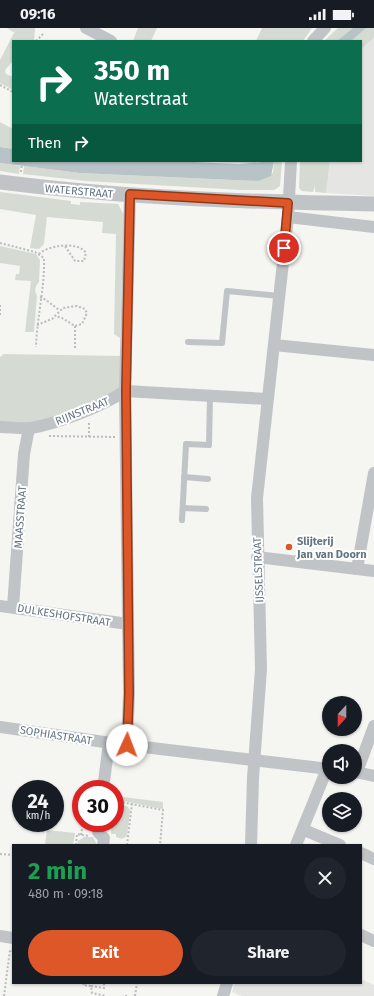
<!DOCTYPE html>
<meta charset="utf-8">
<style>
body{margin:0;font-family:"Fira Sans",sans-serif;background:#20242c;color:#f1f3f6;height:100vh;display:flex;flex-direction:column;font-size:15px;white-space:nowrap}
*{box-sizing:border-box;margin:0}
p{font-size:13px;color:#9ea1a6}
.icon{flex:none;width:22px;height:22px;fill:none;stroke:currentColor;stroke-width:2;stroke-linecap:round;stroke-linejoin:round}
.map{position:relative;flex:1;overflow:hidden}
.side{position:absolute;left:12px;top:816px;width:350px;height:140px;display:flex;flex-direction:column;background:#171b24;border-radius:0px;box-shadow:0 1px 3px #0004}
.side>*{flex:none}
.hud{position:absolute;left:12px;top:12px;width:350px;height:122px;border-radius:0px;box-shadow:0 1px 3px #0004;background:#0b6e4f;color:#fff;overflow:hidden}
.needle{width:26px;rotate:201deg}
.fabs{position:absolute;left:322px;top:668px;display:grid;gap:8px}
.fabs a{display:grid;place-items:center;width:40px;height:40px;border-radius:50%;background:#171b24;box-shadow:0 1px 3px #0004;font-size:20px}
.speed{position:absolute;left:12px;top:752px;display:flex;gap:8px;font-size:20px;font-weight:700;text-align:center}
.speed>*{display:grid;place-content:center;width:52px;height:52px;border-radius:50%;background:#171b24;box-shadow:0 1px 3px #0004;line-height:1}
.speed small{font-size:10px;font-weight:400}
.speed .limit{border:6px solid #d22;background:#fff;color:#111}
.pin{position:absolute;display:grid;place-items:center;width:34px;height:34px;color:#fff;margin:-17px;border:2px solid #fff;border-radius:50%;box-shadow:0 1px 4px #0007}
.me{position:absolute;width:44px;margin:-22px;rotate:2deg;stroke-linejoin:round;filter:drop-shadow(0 0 3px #0008)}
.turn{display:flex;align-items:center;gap:14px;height:84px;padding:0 16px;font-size:18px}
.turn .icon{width:52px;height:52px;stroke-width:2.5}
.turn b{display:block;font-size:28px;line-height:34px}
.then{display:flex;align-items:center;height:38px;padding:0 16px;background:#0003;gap:8px;font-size:15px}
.round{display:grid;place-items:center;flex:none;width:42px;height:42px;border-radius:21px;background:#20242c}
.head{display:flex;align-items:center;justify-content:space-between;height:68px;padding:0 16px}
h1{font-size:24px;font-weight:700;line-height:30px;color:#1e9e55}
.cta{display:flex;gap:8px;margin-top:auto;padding:8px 16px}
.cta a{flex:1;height:46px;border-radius:24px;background:#dd5728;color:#fff;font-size:16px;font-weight:700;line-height:46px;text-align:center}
.cta a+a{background:#20242c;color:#f1f3f6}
.status{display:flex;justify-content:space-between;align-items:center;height:28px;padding:0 20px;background:#171b24;direction:ltr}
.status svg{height:11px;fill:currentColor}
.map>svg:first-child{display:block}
.built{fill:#e5e6e4}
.green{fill:#d5dbd2}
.water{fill:#b7c3c7}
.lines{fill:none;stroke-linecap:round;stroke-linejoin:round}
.path{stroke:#babcbe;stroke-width:2;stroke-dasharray:2 2;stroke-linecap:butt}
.service{stroke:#c0c4c7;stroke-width:6}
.minor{stroke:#c0c4c7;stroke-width:12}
.tertiary{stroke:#c0c4c7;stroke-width:15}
.route-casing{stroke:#90391a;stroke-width:10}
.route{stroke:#dd5728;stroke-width:7}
.poi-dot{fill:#dd5728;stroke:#fff;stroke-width:1.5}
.labels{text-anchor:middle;stroke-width:4;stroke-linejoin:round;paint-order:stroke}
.street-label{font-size:11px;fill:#647481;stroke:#fff}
.poi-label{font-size:11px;font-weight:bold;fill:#647481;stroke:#fff;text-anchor:start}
</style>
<div class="status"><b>09:16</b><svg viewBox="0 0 49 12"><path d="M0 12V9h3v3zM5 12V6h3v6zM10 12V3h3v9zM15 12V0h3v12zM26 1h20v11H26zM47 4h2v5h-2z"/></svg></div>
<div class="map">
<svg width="374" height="968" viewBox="0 0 374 968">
<rect width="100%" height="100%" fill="#f5f5f1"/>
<g class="built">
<polygon points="374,10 374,168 326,165 330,133 361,133 361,21"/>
<polygon points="361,951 374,957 374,968 242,968 232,964 235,955 361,955"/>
</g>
<g class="green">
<polygon points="7,0 35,0 34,13 13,13 13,33 5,42 6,46 13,49 13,62 0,55 0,32 15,3 13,4"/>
<polygon points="138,0 157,0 151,13 133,13"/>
<polygon points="262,0 312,0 303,13 256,13"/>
<polygon points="338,0 374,0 374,10 361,21 361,13 324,13"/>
<polygon points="0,94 13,101 13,121 0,119"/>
<polygon points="170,133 258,133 256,135"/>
<polygon points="274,133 282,133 280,158 274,162 241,162 86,153 23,146 24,138 80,145 258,153 273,145"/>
<polygon points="300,133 330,133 326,165 315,164 315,158 313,164 302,163 299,160"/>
<polygon points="0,135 20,138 19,146 0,143"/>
<polygon points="0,164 71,173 71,176 80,177 80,174 118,176 124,187 120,310 114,306 116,206 102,205 103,194 47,189 44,216 39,221 30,220 36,187 0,181"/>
<path d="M0 218 36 226 40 232 39 254C35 258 34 263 37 267L34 304H25L31 253 15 252 16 246H19L20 238 0 235Z"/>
<polygon points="4,326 122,328 123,360 98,372 32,397 0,397 0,329"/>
<polygon points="115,768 163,774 163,781 118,772 115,771"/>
<polygon points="115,777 127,778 130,782 127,808 122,811 116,809 116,806 111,806 112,795 115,795"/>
<polygon points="47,802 75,805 73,817 45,817"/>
<polygon points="84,809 93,809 97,817 77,817 78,813"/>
</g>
<g class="water">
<polygon points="353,0 366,0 351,13 337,13"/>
<polygon points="0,119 13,121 13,133 170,133 239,136 274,133 271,148 258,153 80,145 0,135"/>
</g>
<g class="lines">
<g class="path">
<polyline points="36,13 44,5"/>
<polyline points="0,57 13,64"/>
<polyline points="21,144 22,133"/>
<path d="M0 215 35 224 44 230C45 259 37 289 36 319"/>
<path d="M39 226C48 217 79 213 86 225L84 233H75L65 218"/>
<polyline points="40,269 46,272 59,282"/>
<polyline points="0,277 0,288"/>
<polyline points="37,297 52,291 63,280 77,278 85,281 87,285 82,296 75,298 62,290 55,288"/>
<polyline points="75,298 75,320"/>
<polyline points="49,408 115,409"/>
<polyline points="89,409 89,394"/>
<polyline points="115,773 163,782 160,817"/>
<polyline points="81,807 83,795"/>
<polyline points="76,817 77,806 89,808"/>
<polyline points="127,817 132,775"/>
<polyline points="0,826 13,827"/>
<polyline points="84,955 83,957 91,958 92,965 106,968"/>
<polyline points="91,958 104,960 104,955"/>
<polyline points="4,968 10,922 13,923"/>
<polyline points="125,968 127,968"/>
<polyline points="135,968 137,955"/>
</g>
<g class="service">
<polyline points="188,314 222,315 227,263 279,268"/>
<polyline points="184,449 208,451"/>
<polyline points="183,480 206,481"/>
<polyline points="182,492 186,416 209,417 210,369"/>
</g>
<g class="minor">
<polyline points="86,0 111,13"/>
<polyline points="313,13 325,0"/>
<polyline points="288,189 374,199"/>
<polyline points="274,317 374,327"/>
<path d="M0 399C10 399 21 401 31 400 59 395 101 379 125 363L267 371"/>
<polyline points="257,529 374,543"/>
<polyline points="357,541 374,445"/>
<polyline points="0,578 128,596"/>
<polyline points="13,579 24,426 29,400"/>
<polyline points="0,699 118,716 329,741"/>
<polyline points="127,717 129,665 125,363 130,166"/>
<polyline points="355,744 374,748"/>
<polyline points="357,744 374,698"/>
<polyline points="103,761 109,715"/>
<polyline points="99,795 98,804 104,810 103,817"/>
<polyline points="304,802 340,817"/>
<polyline points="251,817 253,750 261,641 257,470 288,189 291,133"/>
<polyline points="296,817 327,741"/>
<polyline points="361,825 374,831"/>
<polyline points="361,907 374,913"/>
<polyline points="0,908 13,910"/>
<polyline points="223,968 227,955"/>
</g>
<path class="tertiary" d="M0 154C124 170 249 174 374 176"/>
</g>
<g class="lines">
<defs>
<polyline id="route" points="127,717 129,666 126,363 130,166 288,175 284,220"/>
</defs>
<use href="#route" class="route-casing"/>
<use href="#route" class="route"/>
</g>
<circle class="poi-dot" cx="289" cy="519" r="4"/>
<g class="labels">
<g class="street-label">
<text transform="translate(79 163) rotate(5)" y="4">WATERSTRAAT</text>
<text transform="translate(82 383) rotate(-22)" y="4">RIJNSTRAAT</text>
<text transform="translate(20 489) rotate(-86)" y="4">MAASSTRAAT</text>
<text transform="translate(258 542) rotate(-92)" y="4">IJSSELSTRAAT</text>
<text transform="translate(64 587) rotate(9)" y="4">DULKESHOFSTRAAT</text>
<text transform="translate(56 707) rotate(9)" y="4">SOPHIASTRAAT</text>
</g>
<g class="poi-label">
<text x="297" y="517">Slijterij<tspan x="297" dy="13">Jan van Doorn</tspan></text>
</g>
</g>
</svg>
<div class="fabs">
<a><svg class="needle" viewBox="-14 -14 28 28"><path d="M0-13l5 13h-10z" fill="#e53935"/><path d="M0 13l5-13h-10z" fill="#9ea1a6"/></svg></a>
<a><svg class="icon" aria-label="sound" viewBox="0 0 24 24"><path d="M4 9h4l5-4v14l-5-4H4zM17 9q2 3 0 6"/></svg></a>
<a><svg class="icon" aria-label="layers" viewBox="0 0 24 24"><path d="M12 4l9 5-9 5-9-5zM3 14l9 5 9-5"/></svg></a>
</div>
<div class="speed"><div>24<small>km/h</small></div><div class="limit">30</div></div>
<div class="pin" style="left:284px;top:220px;background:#d93025"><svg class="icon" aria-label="arrive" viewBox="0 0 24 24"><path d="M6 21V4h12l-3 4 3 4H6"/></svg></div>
<svg class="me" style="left:127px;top:717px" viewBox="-20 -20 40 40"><circle r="19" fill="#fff"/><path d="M0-13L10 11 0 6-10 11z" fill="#dd5728"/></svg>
<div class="hud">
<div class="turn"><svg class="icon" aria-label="right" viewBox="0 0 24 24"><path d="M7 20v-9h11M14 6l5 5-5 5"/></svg><div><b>350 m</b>Waterstraat</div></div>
<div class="then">Then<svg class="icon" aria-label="right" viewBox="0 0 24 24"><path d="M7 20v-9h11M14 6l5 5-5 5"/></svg></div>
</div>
<section class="side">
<div class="head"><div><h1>2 min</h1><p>480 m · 09:18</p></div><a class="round"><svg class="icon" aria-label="close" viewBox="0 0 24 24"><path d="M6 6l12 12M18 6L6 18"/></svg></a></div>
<div class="cta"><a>Exit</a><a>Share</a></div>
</section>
</div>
